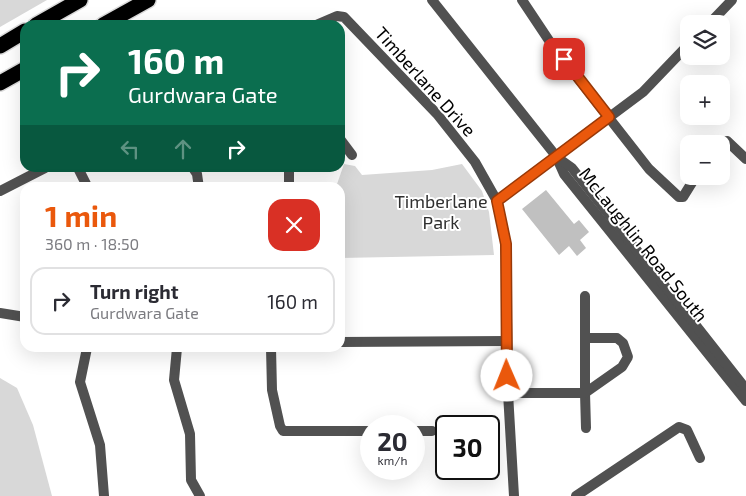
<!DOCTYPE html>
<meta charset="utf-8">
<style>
body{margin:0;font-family:"Exo 2",sans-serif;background:#f2f2f3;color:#2b2b33;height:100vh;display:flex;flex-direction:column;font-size:19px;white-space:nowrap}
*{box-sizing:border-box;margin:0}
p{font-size:16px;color:#7c7c81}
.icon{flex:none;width:28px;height:28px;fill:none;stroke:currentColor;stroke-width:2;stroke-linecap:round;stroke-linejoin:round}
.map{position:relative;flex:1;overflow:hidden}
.details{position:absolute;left:20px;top:182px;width:325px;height:170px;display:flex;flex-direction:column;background:#fff;border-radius:15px;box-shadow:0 5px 20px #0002}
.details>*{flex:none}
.hud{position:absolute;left:20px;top:20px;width:325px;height:152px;border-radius:15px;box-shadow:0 5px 20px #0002;background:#0b6e4f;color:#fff;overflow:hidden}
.controls{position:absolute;left:680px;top:15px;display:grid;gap:10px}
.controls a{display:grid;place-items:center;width:50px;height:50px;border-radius:10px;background:#fff;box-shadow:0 5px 20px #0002;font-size:25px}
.speed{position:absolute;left:360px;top:415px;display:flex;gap:10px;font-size:25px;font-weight:700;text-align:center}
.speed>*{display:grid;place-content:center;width:65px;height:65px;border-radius:50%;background:#fff;box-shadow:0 5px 20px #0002;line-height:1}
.speed small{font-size:12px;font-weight:400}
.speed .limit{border:2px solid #111;border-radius:8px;background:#fff;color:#111}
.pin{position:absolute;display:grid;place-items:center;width:42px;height:42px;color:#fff;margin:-21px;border-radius:10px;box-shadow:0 2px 8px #0006}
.me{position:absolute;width:55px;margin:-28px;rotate:359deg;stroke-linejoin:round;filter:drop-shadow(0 0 4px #0008)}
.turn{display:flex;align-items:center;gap:18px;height:105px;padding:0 25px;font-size:22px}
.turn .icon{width:65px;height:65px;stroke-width:2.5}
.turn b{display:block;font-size:35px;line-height:42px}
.lanes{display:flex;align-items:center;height:48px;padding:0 25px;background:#0003;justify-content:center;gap:25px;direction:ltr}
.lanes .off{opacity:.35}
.round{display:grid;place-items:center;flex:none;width:52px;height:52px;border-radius:15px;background:#f2f2f3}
.headline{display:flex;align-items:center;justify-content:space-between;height:85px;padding:0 25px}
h1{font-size:30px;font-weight:700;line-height:38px;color:#ea580c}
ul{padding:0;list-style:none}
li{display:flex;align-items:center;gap:15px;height:68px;margin:0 10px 8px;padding:0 15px;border:2px solid #e1e1e2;border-radius:15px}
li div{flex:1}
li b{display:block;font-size:19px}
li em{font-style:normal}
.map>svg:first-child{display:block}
.green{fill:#d8d8d8}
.building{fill:#c0c0c0}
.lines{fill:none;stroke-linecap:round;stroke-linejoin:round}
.highway-casing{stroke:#dbdbdb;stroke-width:18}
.minor{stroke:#515151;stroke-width:10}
.highway{stroke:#000;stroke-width:15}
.route-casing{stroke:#983908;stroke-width:12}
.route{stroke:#ea580c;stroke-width:9}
.labels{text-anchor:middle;stroke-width:4;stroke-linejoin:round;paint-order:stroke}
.street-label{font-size:18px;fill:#000;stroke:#fff}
.park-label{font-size:18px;fill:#2f2f2f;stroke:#fff}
</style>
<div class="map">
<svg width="746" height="496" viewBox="0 0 746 496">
<rect width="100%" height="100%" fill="#fff"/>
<g class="green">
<polygon points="0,0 47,0 0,27"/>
<polygon points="344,164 355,166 362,175 432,170 462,164 482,191 489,212 494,255 340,258 340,188 336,187"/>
<polygon points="0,378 17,388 33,425 52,496 0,496"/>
</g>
<polygon class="building" points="546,190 574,224 579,220 589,232 580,240 586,248 577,256 569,246 559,255 522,209"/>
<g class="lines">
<defs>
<g id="highway">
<polyline points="36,25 80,0"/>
<polyline points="103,25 148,0"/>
<polyline points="0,46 25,31"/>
<polyline points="0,83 25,69"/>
</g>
</defs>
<use href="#highway" class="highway-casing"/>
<g class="minor">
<polyline points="432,0 556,156 564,174 746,401"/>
<polyline points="522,0 552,45 649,169 679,197 683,197 696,176"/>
<polyline points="709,24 732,0"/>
<polyline points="316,25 337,16 344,17 437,114 475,162 497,201 506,244 508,393 514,496"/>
<polyline points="340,139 352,155"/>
<polyline points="718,144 727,141 746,159"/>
<polyline points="558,158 572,168 746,389"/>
<polyline points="78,168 88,188"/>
<polyline points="193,168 197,174 199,188"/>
<polyline points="289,188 289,172"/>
<polyline points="0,191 45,168"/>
<polyline points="497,201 643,92 689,44"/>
<polyline points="0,313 25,317"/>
<polyline points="585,338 617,338 623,343 628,357 622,367 585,393 586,428"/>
<polyline points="340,342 507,341"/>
<polyline points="87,348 80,382 100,445 104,496"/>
<polyline points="177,348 174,380 190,434 191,480 200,496"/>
<polyline points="271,348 272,390 280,426 283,431 371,431"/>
<polyline points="508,393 585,393 585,296"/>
<polyline points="414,431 432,431"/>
<polyline points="576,496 679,427 687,430 700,458"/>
</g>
<use href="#highway" class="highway"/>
</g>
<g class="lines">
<defs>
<polyline id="route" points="507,376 506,244 497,201 609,117 564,59"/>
</defs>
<use href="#route" class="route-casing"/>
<use href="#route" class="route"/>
</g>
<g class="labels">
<g class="street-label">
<text transform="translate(425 82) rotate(48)" y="6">Timberlane Drive</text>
<text transform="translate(643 245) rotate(51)" y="6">McLaughlin Road South</text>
</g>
<g class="park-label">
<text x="441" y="208">Timberlane<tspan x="441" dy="21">Park</tspan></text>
</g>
</g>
</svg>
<div class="controls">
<a><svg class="icon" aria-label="layers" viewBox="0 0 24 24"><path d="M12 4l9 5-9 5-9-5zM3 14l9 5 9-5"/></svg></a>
<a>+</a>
<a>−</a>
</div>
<div class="speed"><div>20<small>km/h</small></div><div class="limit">30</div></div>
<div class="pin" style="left:564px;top:59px;background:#d93025"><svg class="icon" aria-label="arrive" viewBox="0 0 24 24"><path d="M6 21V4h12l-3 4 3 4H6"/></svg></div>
<svg class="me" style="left:507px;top:376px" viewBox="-20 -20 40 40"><circle r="19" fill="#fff"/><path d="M0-13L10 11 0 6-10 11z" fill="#ea580c"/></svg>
<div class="hud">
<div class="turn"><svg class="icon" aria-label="right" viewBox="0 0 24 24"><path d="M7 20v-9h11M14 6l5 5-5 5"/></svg><div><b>160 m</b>Gurdwara Gate</div></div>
<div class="lanes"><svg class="icon off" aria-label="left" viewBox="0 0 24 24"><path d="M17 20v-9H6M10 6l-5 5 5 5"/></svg><svg class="icon off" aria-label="ahead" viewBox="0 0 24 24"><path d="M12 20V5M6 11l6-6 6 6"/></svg><svg class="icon" aria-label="right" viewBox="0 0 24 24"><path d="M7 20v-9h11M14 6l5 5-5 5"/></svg></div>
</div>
<section class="details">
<div class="headline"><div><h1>1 min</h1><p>360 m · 18:50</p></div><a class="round" style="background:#d93025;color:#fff"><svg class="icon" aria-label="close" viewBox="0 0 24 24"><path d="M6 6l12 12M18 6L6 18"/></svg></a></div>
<ul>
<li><svg class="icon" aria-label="right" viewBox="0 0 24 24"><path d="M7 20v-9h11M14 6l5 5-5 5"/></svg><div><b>Turn right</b><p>Gurdwara Gate</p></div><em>160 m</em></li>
</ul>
</section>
</div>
